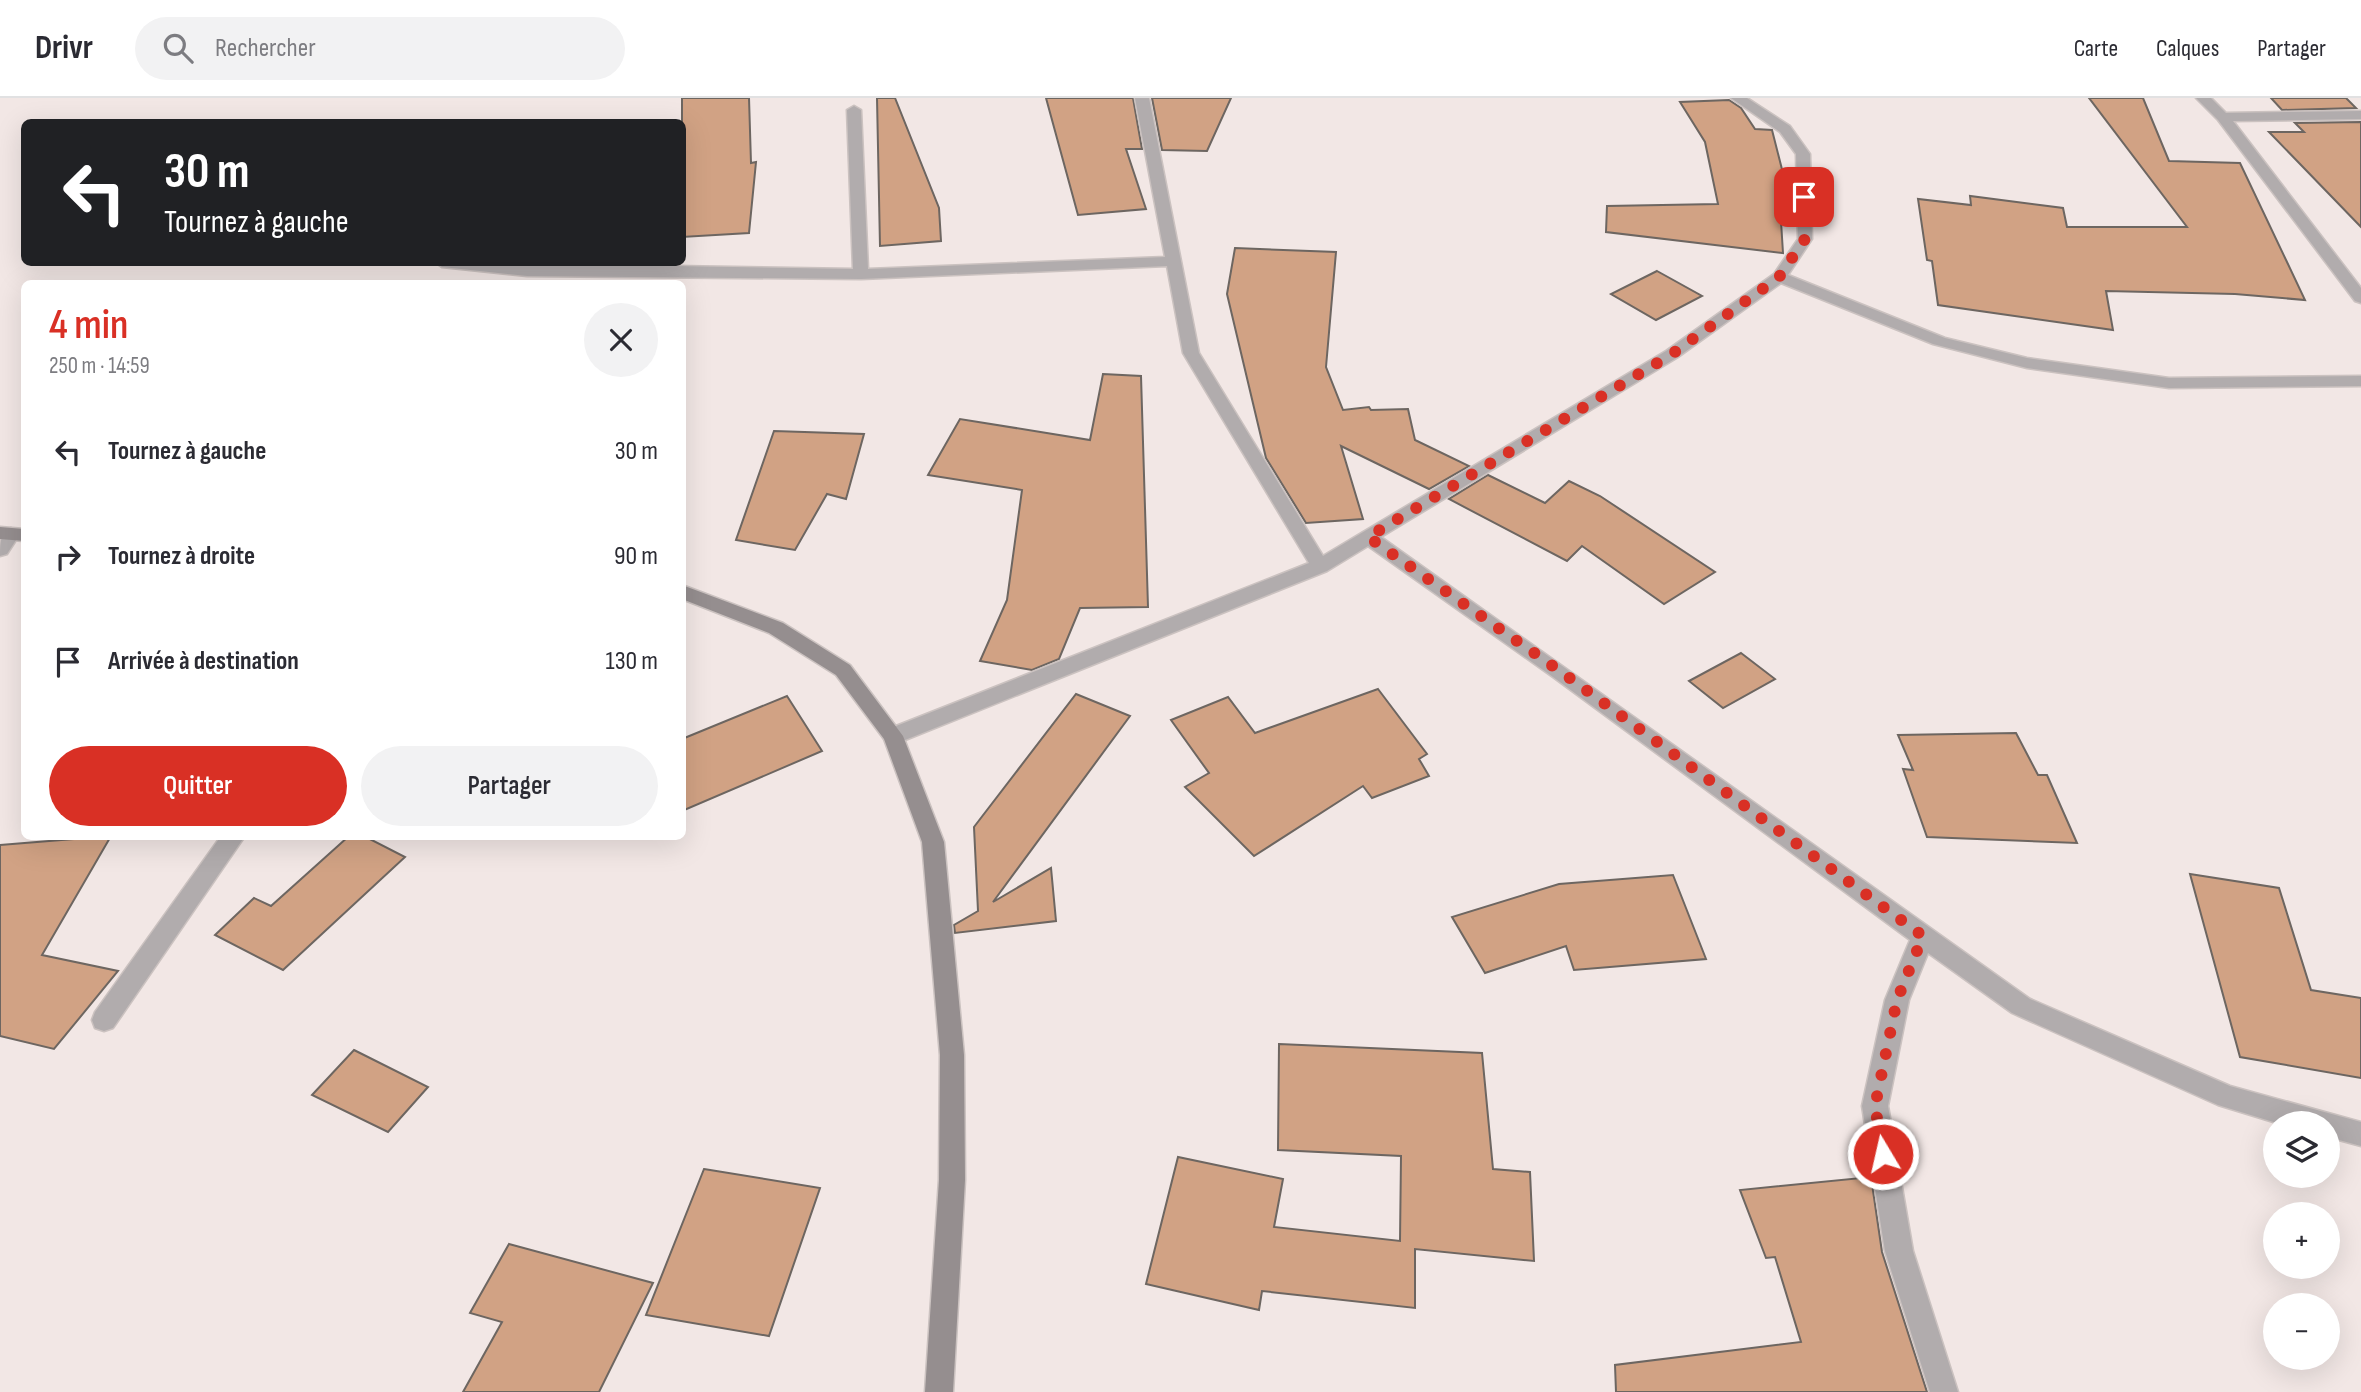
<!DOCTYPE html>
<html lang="fr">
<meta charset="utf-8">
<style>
body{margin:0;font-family:"Sofia Sans Condensed",sans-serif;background:#f2f2f3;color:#2b2b33;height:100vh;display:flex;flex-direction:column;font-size:26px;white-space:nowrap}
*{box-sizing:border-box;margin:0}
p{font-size:23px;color:#7c7c81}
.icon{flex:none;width:38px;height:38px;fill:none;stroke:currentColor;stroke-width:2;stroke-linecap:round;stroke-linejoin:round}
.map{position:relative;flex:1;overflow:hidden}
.side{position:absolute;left:21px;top:182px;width:665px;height:560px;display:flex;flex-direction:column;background:#fff;border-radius:10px;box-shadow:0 7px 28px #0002}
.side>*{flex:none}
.banner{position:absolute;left:21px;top:21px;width:665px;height:147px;border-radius:10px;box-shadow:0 7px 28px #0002;background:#202124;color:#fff;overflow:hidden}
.buttons{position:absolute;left:2263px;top:1013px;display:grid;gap:14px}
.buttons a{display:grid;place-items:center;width:77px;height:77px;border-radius:50%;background:#fff;box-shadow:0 7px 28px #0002;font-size:35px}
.pin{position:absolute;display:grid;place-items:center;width:60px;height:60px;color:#fff;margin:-30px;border-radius:14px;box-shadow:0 4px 10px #0006}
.me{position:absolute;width:77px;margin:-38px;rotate:351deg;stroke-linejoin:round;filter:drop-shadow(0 0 5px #0008)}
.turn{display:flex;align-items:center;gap:24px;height:147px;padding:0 28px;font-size:32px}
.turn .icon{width:91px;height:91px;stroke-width:2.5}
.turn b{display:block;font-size:49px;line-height:60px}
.round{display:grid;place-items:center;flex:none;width:74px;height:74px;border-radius:37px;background:#f2f2f3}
.headline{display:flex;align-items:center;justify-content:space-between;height:119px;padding:0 28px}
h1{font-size:42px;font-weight:600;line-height:52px;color:#d93025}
.button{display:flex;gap:14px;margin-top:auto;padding:14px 28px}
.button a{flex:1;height:80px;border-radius:42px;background:#d93025;color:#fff;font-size:28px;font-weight:600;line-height:80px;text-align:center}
.button a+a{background:#f2f2f3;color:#2b2b33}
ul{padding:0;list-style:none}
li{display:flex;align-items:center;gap:21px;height:105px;padding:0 28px}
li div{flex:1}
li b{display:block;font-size:26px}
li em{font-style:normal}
header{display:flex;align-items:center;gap:42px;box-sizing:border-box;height:98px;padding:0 35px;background:#fff;border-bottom:2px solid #e1e1e2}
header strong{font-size:33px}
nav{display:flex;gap:38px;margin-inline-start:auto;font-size:24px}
.search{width:490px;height:63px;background:#f2f2f3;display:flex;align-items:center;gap:18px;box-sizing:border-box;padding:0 24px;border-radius:38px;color:#7c7c81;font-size:26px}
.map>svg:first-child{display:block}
.building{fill:#d1a284;stroke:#6d6661;stroke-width:2}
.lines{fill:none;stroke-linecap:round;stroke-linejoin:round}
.street-casing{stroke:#cbc2c0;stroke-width:3}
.secondary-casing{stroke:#cbc2c0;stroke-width:3}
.street{fill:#b1acad;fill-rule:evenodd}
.secondary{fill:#958e8f;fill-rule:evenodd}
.route{stroke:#d93025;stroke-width:12;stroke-dasharray:0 21.6}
</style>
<header>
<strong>Drivr</strong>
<div class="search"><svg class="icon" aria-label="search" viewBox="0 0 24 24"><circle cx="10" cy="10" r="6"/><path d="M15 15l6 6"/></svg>Rechercher</div>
<nav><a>Carte</a><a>Calques</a><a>Partager</a></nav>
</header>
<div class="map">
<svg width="2361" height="1294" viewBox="0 0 2361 1294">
<rect width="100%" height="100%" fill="#f2e7e5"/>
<g class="building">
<polygon points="682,0 749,0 751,65 756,64 749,135 682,139"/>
<polygon points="877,0 895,0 939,110 941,143 880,148"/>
<polygon points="1046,0 1133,0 1142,51 1126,51 1146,111 1078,117"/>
<polygon points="1152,0 1231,0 1207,53 1162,52"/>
<polygon points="2089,0 2143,0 2169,63 2240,65 2305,202 2235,196 2106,193 2113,232 1938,207 1932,163 1927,162 1918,101 1971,107 1970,98 2063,110 2067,129 2187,129"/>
<polygon points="2271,0 2346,0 2356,10 2282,12"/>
<polygon points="1729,2 1741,10 1755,31 1772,32 1787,91 1779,91 1783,155 1606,134 1607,108 1718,106 1705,44 1680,4"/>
<polygon points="2361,24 2361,129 2269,34 2304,34 2295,25"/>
<polygon points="1235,150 1336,154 1326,269 1343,312 1369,309 1371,312 1408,311 1415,342 1469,368 1429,391 1341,348 1363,421 1306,425 1266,360 1227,196"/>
<polygon points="1657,173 1702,198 1656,222 1611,196"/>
<polygon points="1103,276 1141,278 1148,509 1080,510 1059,561 1032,572 980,563 1007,502 1022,392 928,377 960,321 1090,342"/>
<polygon points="774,333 864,336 846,401 827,396 795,452 736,442"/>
<polygon points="1488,377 1545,405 1569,383 1600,398 1715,474 1664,506 1582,448 1567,463 1449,401"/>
<polygon points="1741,555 1775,581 1723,610 1689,583"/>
<polygon points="1378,591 1427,656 1419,661 1429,678 1372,700 1363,688 1254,758 1185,689 1209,675 1171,622 1228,599 1255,635"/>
<polygon points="1076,596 1130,618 993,804 1051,770 1056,823 955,835 954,827 978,813 974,729"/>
<polygon points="787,598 822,653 682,713 682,641"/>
<polygon points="2016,635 2038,677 2047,677 2077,745 1927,739 1903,671 1913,672 1898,637"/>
<polygon points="111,738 42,857 118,873 54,951 0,938 0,747"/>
<polygon points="349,738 364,738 405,759 283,872 215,837 254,800 271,808"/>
<polygon points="2190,776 2279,790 2311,892 2361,900 2361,980 2240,959"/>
<polygon points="1673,777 1706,861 1574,872 1566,848 1485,875 1452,819 1559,786"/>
<polygon points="1279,946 1482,955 1493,1071 1530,1074 1534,1163 1415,1151 1415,1210 1262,1193 1259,1212 1146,1186 1178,1059 1283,1081 1274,1129 1400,1143 1401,1058 1278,1052"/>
<polygon points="354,952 428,989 388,1034 312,997"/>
<polygon points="704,1071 820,1090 769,1238 646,1217"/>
<polygon points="1871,1079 1882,1154 1927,1294 1616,1294 1615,1267 1801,1244 1775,1159 1766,1160 1740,1092"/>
<polygon points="509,1146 653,1185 599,1294 463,1294 502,1224 470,1215"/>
</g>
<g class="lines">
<defs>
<g id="street">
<polygon points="1135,0 1149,0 1199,255 1323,458 1666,253 1774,176 1798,141 1796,56 1780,34 1731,0 1747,0 1790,28 1810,56 1812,141 1788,177 1945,240 2027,260 2169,280 2361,278 2361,288 2169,290 2027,270 1933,246 1781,185 1678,259 1381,439 2030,901 2230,988 2361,1024 2361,1048 2328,1039 2328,1026 2280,1026 2218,1007 2012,915 1928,855 1909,902 1888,1008 1913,1153 1958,1294 1930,1294 1885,1153 1862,1008 1885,902 1910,842 1553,579 1368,448 1327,473 900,644 886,644 883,638 886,632 1309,465 1183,255 1167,168 861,181 527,178 442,169 435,164 853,171 847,12 854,8 861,12 868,171 1165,159"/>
<polygon points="2196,0 2211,0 2226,15 2361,13 2361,21 2233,23 2361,190 2361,205 2355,203 2218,22"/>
<path d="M11 430 20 436 7 456 0 458C0 446 0 434 11 430Z"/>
<polygon points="221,738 245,738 113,930 104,933 95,930 92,922 95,914"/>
</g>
<g id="secondary">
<polygon points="0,429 24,431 24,443 0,441"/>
<polygon points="682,487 783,525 850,567 903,638 944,744 964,957 965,1082 953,1294 925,1294 939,1082 940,957 922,744 884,641 836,577 769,535 682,501"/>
</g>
</defs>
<use href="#street" class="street-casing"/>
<use href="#secondary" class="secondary-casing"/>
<use href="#street" class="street"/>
<use href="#secondary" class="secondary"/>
</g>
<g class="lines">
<polyline class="route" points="1804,99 1805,141 1779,179 1672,256 1368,439 1560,573 1923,838 1897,902 1875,1008 1883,1056"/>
</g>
</svg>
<div class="buttons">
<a><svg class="icon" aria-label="layers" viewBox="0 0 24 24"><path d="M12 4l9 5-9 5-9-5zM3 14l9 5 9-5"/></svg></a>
<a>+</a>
<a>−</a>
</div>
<div class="pin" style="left:1804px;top:99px;background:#d93025"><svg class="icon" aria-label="arrive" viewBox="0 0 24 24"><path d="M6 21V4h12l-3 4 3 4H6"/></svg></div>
<svg class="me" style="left:1883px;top:1056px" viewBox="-20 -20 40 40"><circle r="17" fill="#d93025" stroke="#fff" stroke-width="3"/><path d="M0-11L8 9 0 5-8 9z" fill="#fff"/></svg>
<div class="banner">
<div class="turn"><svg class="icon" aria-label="left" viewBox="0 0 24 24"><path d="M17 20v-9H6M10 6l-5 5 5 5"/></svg><div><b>30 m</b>Tournez à gauche</div></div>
</div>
<section class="side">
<div class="headline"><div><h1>4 min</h1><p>250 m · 14:59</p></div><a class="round"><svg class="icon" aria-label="close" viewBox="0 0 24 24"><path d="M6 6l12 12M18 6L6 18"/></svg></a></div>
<ul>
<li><svg class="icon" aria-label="left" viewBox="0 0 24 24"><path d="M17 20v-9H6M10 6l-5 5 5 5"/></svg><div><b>Tournez à gauche</b></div><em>30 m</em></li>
<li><svg class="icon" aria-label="right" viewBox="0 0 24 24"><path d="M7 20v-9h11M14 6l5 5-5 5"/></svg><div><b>Tournez à droite</b></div><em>90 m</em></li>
<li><svg class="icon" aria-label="arrive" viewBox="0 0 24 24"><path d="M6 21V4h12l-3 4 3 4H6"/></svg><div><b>Arrivée à destination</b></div><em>130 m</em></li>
</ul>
<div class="button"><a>Quitter</a><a>Partager</a></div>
</section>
</div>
